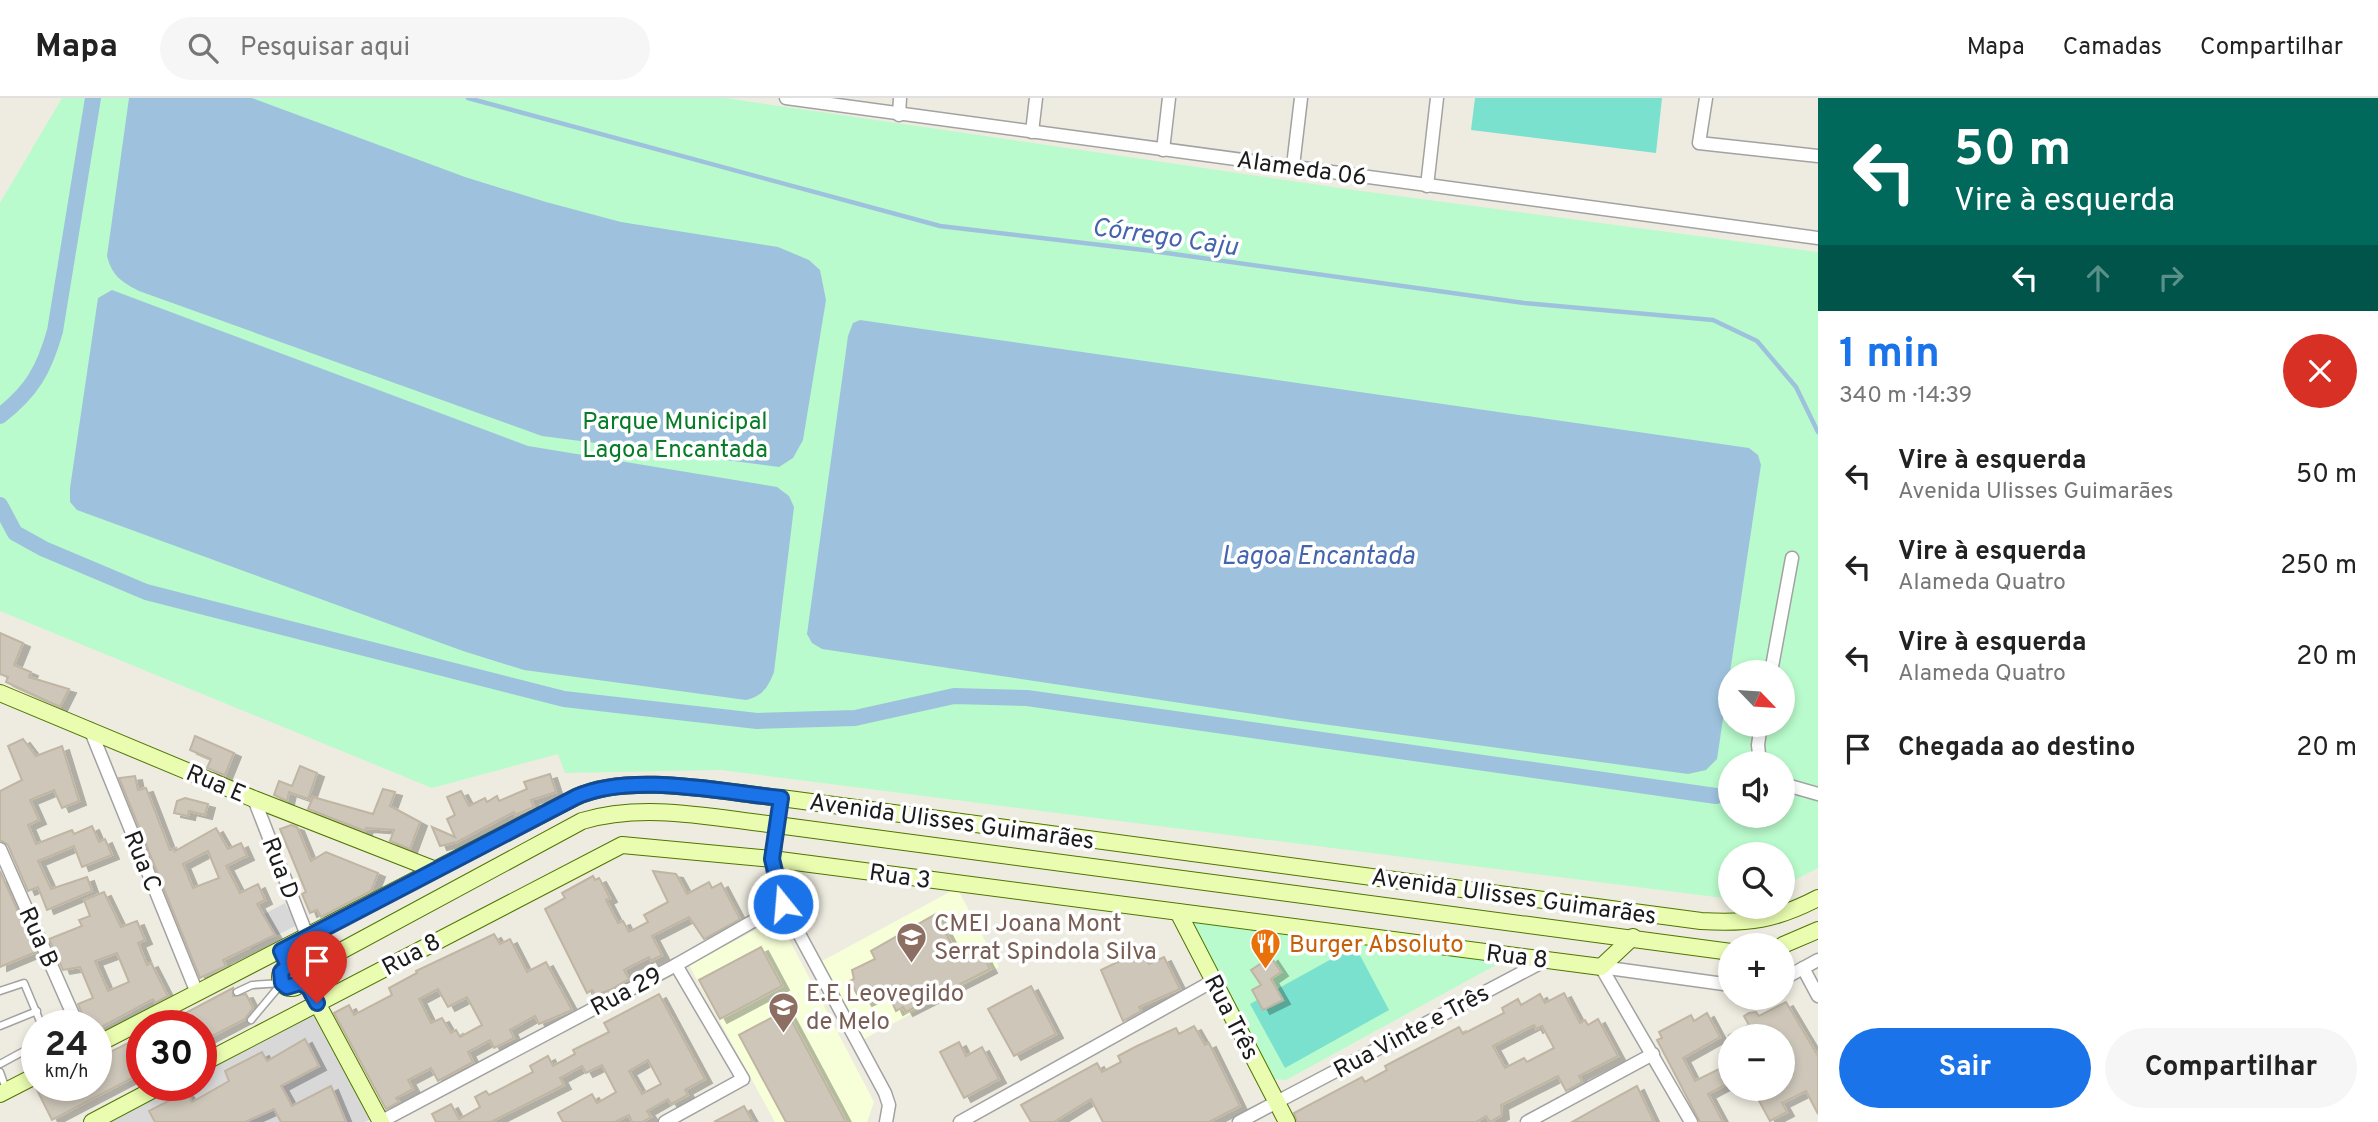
<!DOCTYPE html>
<html lang="pt">
<meta charset="utf-8">
<style>
body{margin:0;font-family:Overpass,sans-serif;background:#f6f6f6;color:#222;height:100vh;display:flex;flex-direction:column;font-size:26px;white-space:nowrap}
*{box-sizing:border-box;margin:0}
p{font-size:23px;color:#767676}
.icon{flex:none;width:38px;height:38px;fill:none;stroke:currentColor;stroke-width:2;stroke-linecap:round;stroke-linejoin:round}
.map{position:relative;flex:1;overflow:hidden}
.sheet{display:flex;flex-direction:column;background:#fff;width:560px}
.sheet>*{flex:none}
.hud{background:#00695c;color:#fff;overflow:hidden}
.needle{width:46px;rotate:115deg}
.buttons{position:absolute;left:1718px;top:562px;display:grid;gap:14px}
.buttons a{display:grid;place-items:center;width:77px;height:77px;border-radius:50%;background:#fff;box-shadow:0 4px 10px #0003;font-size:35px}
.speed{position:absolute;left:21px;top:912px;display:flex;gap:14px;font-size:35px;font-weight:700;text-align:center}
.speed>*{display:grid;place-content:center;width:91px;height:91px;border-radius:50%;background:#fff;box-shadow:0 4px 10px #0003;line-height:1}
.speed small{font-size:18px;font-weight:400}
.speed .limit{border:10px solid #d22;background:#fff;color:#111}
.pin{position:absolute;display:grid;place-items:center;width:60px;height:60px;color:#fff;margin:-72px -30px;border-radius:50% 50% 50% 0;rotate:-45deg;box-shadow:0 0 7px #0007}
.pin .icon{rotate:45deg}
.me{position:absolute;width:77px;margin:-38px;rotate:343deg;stroke-linejoin:round;filter:drop-shadow(0 0 5px #0008)}
.turn{display:flex;align-items:center;gap:24px;height:147px;padding:0 21px;font-size:32px}
.turn .icon{width:91px;height:91px;stroke-width:2.5}
.turn b{display:block;font-size:49px;line-height:60px}
.lanes{display:flex;align-items:center;height:66px;padding:0 21px;background:#0003;justify-content:center;gap:35px;direction:ltr}
.lanes .off{opacity:.35}
.round{display:grid;place-items:center;flex:none;width:74px;height:74px;border-radius:37px;background:#f6f6f6}
.overview{display:flex;align-items:center;justify-content:space-between;height:119px;padding:0 21px}
h1{font-size:42px;font-weight:700;line-height:52px;color:#1a73e8}
.primary-button{display:flex;gap:14px;margin-top:auto;padding:14px 21px}
.primary-button a{flex:1;height:80px;border-radius:42px;background:#1a73e8;color:#fff;font-size:28px;font-weight:700;line-height:80px;text-align:center}
.primary-button a+a{background:#f6f6f6;color:#222}
ul{padding:0;list-style:none}
li{display:flex;align-items:center;gap:21px;height:91px;padding:0 21px}
li div{flex:1}
li b{display:block;font-size:26px}
li em{font-style:normal}
header{display:flex;align-items:center;gap:42px;box-sizing:border-box;height:98px;padding:0 35px;background:#fff;border-bottom:2px solid #e0e0e0}
header strong{font-size:33px}
nav{display:flex;gap:38px;margin-inline-start:auto;font-size:24px}
.search{width:490px;height:63px;background:#f6f6f6;display:flex;align-items:center;gap:18px;box-sizing:border-box;padding:0 24px;border-radius:38px;color:#767676;font-size:26px}
main{display:flex;flex:1;min-height:0}
.map>svg:first-child{display:block}
.residential{fill:#d9d8d8}
.education{fill:#f7ffd8}
.park{fill:#b9fbcc;fill-rule:evenodd}
.pitch{fill:#79e1ce}
.water{fill:#9ec2de}
.lines{fill:none;stroke-linecap:round;stroke-linejoin:round}
.stream{stroke:#9ec2de;stroke-width:4.5}
.canal{stroke:#9ec2de;stroke-width:16}
.building{fill:#cdc6b9;stroke:#c0b5a2;stroke-width:2;fill-rule:evenodd;filter:url(#shadow)}
.lane-casing{stroke:#a2a2a2;stroke-width:9}
.street-casing{stroke:#a2a2a2;stroke-width:15}
.secondary-casing{stroke:#507500;stroke-width:18}
.lane{stroke:#fff;stroke-width:6}
.street{stroke:#fff;stroke-width:12}
.secondary{stroke:#e9fcb0;stroke-width:16}
.route-casing{stroke:#114b97;stroke-width:18}
.route{stroke:#1a73e8;stroke-width:12}
.labels{text-anchor:middle;stroke-width:7;stroke-linejoin:round;paint-order:stroke}
.street-label{font-size:24px;fill:#1b1b1b;stroke:#fff}
.park-label{font-size:24px;fill:#067c28;stroke:#fff}
.education-label{font-size:24px;fill:#785e54;stroke:#fff;text-anchor:start}
.food-label{font-size:24px;fill:#c56008;stroke:#fff;text-anchor:start}
.water-label{font-size:26px;font-style:italic;fill:#4464ae;stroke:#fff}
</style>
<header>
<strong>Mapa</strong>
<div class="search"><svg class="icon" aria-label="search" viewBox="0 0 24 24"><circle cx="10" cy="10" r="6"/><path d="M15 15l6 6"/></svg>Pesquisar aqui</div>
<nav><a>Mapa</a><a>Camadas</a><a>Compartilhar</a></nav>
</header>
<main>
<div class="map">
<svg width="1818" height="1024" viewBox="0 0 1818 1024">
<defs>
<filter id="shadow"><feDropShadow dx="7" dy="4" stdDeviation="0" flood-color="#0004"/></filter>
</defs>
<rect width="100%" height="100%" fill="#eeece0"/>
<g class="residential">
<polygon points="285,805 297,827 251,851 240,829"/>
<polygon points="317,911 375,1019 365,1024 103,1024 173,987 201,987 201,972"/>
</g>
<g class="education">
<polygon points="957,790 999,869 864,941 822,863"/>
<polygon points="778,820 874,1004 867,1024 775,1024 689,867"/>
</g>
<g class="park">
<path d="M62 0H725L1361 93 1818 154V770L1783 788V756H1731V801L721 672 565 675 558 656 432 690 0 513V105ZM1731 574H1783V626H1731ZM1731 665H1783V718H1731Z"/>
<polygon points="1190,822 1505,862 1286,982 1273,981"/>
</g>
<g class="pitch">
<polygon points="1475,0 1662,0 1656,55 1471,32"/>
<polygon points="1355,848 1389,912 1285,970 1250,906"/>
</g>
<g class="water">
<path d="M129 0H252L465 79 546 104 621 124 778 149 809 162 820 172 826 202 803 342 793 360 779 369 542 338 139 193C122 184 112 178 107 158Z"/>
<path d="M112 192 528 348 777 389 789 398 794 409 774 574C768 589 763 598 746 602L524 572 463 553 77 412 70 404V390L98 200Z"/>
<polygon points="860,222 1749,350 1758,357 1761,367 1717,661 1706,672 1688,676 1293,622 822,551 812,545 807,536 848,238 853,225"/>
</g>
<g class="lines">
<polyline class="stream" points="468,0 940,128 1152,153 1524,205 1713,222 1757,243 1796,289 1818,334"/>
<g class="canal">
<path d="M0 318C32 293 44 272 55 233L93 0"/>
<polyline points="0,407 15,435 44,451 146,494 564,601 757,623 855,620 954,598 1027,600 1716,698"/>
</g>
</g>
<g class="building">
<polygon points="0,535 23,545 14,567 31,574 29,579 69,591 60,609 6,584 8,579 0,576"/>
<polygon points="195,638 234,655 225,677 207,670 211,661 190,652"/>
<polygon points="23,641 36,658 62,648 79,703 62,710 54,692 30,702 39,722 28,727 36,746 72,732 74,736 92,728 99,744 105,741 112,757 82,769 74,748 38,763 51,791 87,779 92,793 47,812 38,789 28,793 8,747 0,742 0,693 22,682 8,648"/>
<polygon points="300,668 317,675 308,701 289,694 287,703 274,697 279,683 292,688"/>
<polygon points="550,676 556,694 531,702 534,709 515,717 514,714 457,744 440,748 432,729 455,739 447,721 455,717 447,699 461,693 469,708 485,700 487,704 497,698 499,703 527,691 524,684"/>
<path d="M135 678 138 692 146 690 170 752 176 750 175 753 216 730 228 751 241 745 247 758 226 768 240 795 258 786 265 802 257 806 275 837 223 862 226 868 200 880 119 680ZM208 753 219 780 193 790 183 766Z"/>
<polygon points="383,691 395,694 390,708 420,724 410,751 390,743 394,732 366,730 365,733 308,711 313,699 373,716"/>
<polygon points="185,700 208,706 205,717 189,713 188,718 174,715 177,703"/>
<polygon points="291,727 297,729 311,763 326,754 378,775 371,793 321,819 317,812 310,815 302,796 306,794 280,731"/>
<polygon points="0,773 36,854 0,869"/>
<polygon points="653,773 676,776 687,796 709,784 712,790 721,785 740,821 704,841 689,819 652,838 662,857 651,863 649,859 624,872 629,881 610,892 595,897 592,892 587,895 545,811 565,800 562,795 593,778 595,782 599,780 610,800 606,802 618,825 623,823 629,834 648,824 644,817 668,804"/>
<path d="M104 794 121 829 137 823 145 842 138 845 147 867 151 865 168 898 155 905 153 901 96 932V928H87L78 906 93 900 80 869 63 872 49 841 82 828 79 822 90 818 84 802ZM117 855 129 884 108 893 95 863Z"/>
<polygon points="936,816 959,860 979,850 990,871 906,914 903,909 896,913 887,893 865,904 862,899 859,900 850,883 854,881 852,872 875,861 871,853"/>
<path d="M494 836 500 846 510 841 527 874 546 864 572 912 539 926 535 918 510 932 514 940 494 950 490 942 468 954 473 964 438 983 431 970 408 982 413 991 396 1000 399 1004 386 1011 334 915 349 907 354 917 392 897 389 890 417 875 416 873ZM438 891 448 909 467 899 482 927 460 939 456 932 451 935 442 920 431 925 419 901Z"/>
<polygon points="761,849 782,888 720,921 699,882"/>
<polygon points="1142,852 1149,866 1164,859 1180,891 1139,909 1141,913 1123,923 1101,872"/>
<polygon points="1271,859 1281,874 1271,881 1283,902 1263,912 1252,892 1261,887 1251,872"/>
<polygon points="1031,888 1056,936 1014,958 988,911"/>
<polygon points="233,890 233,898 246,896 253,910 245,921 201,944 201,928 161,928"/>
<path d="M1564 895 1580 925 1585 922 1588 927 1598 921 1618 958 1579 978 1582 984 1566 993 1558 978 1501 1007 1502 1017 1490 1024 1486 1018 1476 1024H1297L1294 1015 1362 979 1365 984 1387 972 1385 968 1459 929 1463 936 1504 915 1502 910 1518 901 1521 907 1540 896 1545 905ZM1534 927 1536 931 1542 928 1554 950 1527 964 1524 960 1505 970 1493 948Z"/>
<path d="M659 896 705 981 685 992 688 997 671 1006 668 1001 647 1013 651 1019 642 1024H632L629 1017 615 1024H563L558 1015 592 996 597 1005 616 994 602 967 586 975 582 968 560 980 564 987 491 1024H436L432 1016 451 1006 459 1021 480 1009 475 999 486 993 489 997 533 974 530 968 548 958 553 968 575 956 573 952 609 934 604 925ZM648 962 661 986 642 996 629 973Z"/>
<polygon points="1786,904 1818,958 1818,1016 1806,993 1782,1005 1787,1014 1770,1023 1752,990 1783,990 1783,981 1793,976 1783,957 1783,938 1728,938 1749,927 1744,918 1749,915 1756,914 1759,918"/>
<polygon points="786,912 846,1024 786,1024 739,937"/>
<polygon points="1707,915 1720,939 1683,960 1695,983 1731,965 1731,984 1708,996 1723,1024 1700,1024 1657,942 1662,940 1659,934 1691,917 1694,923"/>
<polygon points="1194,928 1205,947 1209,945 1240,1008 1209,1024 1103,1024 1091,1001 1054,1024 1031,1024 1021,1007 1097,965 1102,974 1121,964 1118,958 1137,948 1176,930 1179,936"/>
<polygon points="142,938 142,975 52,1022 37,992 47,987 96,987 96,961"/>
<polygon points="305,941 319,968 281,988 292,1008 331,988 346,1024 281,1024 274,1011 245,1024 155,1024 149,1013 186,994 192,1004 229,983 225,973 262,954 267,963"/>
<polygon points="959,944 966,958 982,949 999,981 964,1000 940,954"/>
<polygon points="1637,988 1654,1024 1572,1024 1602,1007"/>
<polygon points="744,1008 753,1024 714,1024"/>
</g>
<g class="lines">
<defs>
<g id="lane">
<polyline points="0,893 24,885 42,928"/>
<polyline points="237,894 252,887 282,885 251,922"/>
<polyline points="0,928 37,913"/>
<polyline points="0,966 37,946"/>
<polyline points="0,974 6,991"/>
</g>
<g id="street">
<polyline points="786,0 1818,140"/>
<polyline points="1706,0 1699,45 1818,58"/>
<polyline points="899,17 900,0"/>
<polyline points="1032,34 1036,0"/>
<polyline points="1163,52 1169,0"/>
<polyline points="1293,68 1301,0"/>
<polyline points="1427,88 1437,0"/>
<polyline points="1771,574 1792,460"/>
<polyline points="90,631 197,895"/>
<polyline points="1760,665 1758,647 1761,626"/>
<polyline points="1783,686 1818,696"/>
<polyline points="254,701 308,840"/>
<polyline points="777,727 773,773 783,806 885,995 889,1007 886,1024"/>
<polyline points="0,751 78,928"/>
<polyline points="676,867 783,806"/>
<polyline points="1601,869 1691,1024"/>
<polyline points="1601,869 1731,887"/>
<polyline points="1803,870 1818,898"/>
<polyline points="1783,881 1818,862"/>
<polyline points="380,1024 676,867 743,981 665,1024"/>
<polyline points="960,1024 1213,883"/>
<polyline points="1239,1024 1546,862"/>
<polyline points="1527,1024 1653,956"/>
</g>
<g id="secondary">
<polyline points="0,595 254,701 433,771"/>
<polyline points="1178,814 1287,1024"/>
<polyline points="1783,847 1818,832"/>
<circle cx="291" cy="879" r="11"/>
<path d="M302 874 582 723C645 704 713 720 777 727L1731 854"/>
<polyline points="300,885 309,890 381,1024"/>
<path d="M96 947 576 699C631 674 721 694 781 700L1701 823C1748 826 1776 822 1818 800"/>
<polyline points="201,966 622,747 772,761 1601,869 1633,839"/>
<polyline points="0,996 37,977"/>
<polyline points="92,1024 162,987"/>
</g>
</defs>
<use href="#lane" class="lane-casing"/>
<use href="#street" class="street-casing"/>
<use href="#secondary" class="secondary-casing"/>
<use href="#lane" class="lane"/>
<use href="#street" class="street"/>
<use href="#secondary" class="secondary"/>
</g>
<g class="lines">
<defs>
<path id="route" d="M317 905 309 890 300 885 287 889 282 885 281 874 288 868 281 853 576 699C631 674 721 694 781 700L772 761 783 806"/>
</defs>
<use href="#route" class="route-casing"/>
<use href="#route" class="route"/>
</g>
<defs>
<symbol id="school-pin" viewBox="-11 -11 22 30"><path d="M0 17L-7.5 6A9.5 9.5 0 1 1 7.5 6Z" fill="#8d6e63" stroke="#fff"/><path d="M0-5L7-2L0 1L-7-2ZM-4 1L0 2.5L4 1V4Q0 6-4 4Z" fill="#fff"/></symbol>
<symbol id="restaurant-pin" viewBox="-11 -11 22 30"><path d="M0 17L-7.5 6A9.5 9.5 0 1 1 7.5 6Z" fill="#e8710a" stroke="#fff"/><path d="M-5-6h1v4h1v-4h1v4h1v-4h1v5L-1.5 .5V6h-2V.5L-5-1ZM5-6V6H3V1.5H1.5Q1.5-4 5-6Z" fill="#fff"/></symbol>
</defs>
<g fill-rule="evenodd">
<use href="#school-pin" x="894" y="822" width="35" height="47"/>
<use href="#restaurant-pin" x="1248" y="828" width="35" height="47"/>
<use href="#school-pin" x="766" y="892" width="35" height="47"/>
</g>
<g class="labels">
<g class="street-label">
<text transform="translate(1302 70) rotate(8)" y="8">Alameda 06</text>
<text transform="translate(216 685) rotate(23)" y="8">Rua E</text>
<text transform="translate(952 723) rotate(8)" y="8">Avenida Ulisses Guimarães</text>
<text transform="translate(143 763) rotate(68)" y="8">Rua C</text>
<text transform="translate(281 770) rotate(69)" y="8">Rua D</text>
<text transform="translate(900 778) rotate(8)" y="8">Rua 3</text>
<text transform="translate(1514 798) rotate(8)" y="8">Avenida Ulisses Guimarães</text>
<text transform="translate(39 839) rotate(66)" y="8">Rua B</text>
<text transform="translate(411 856) rotate(-28)" y="8">Rua 8</text>
<text transform="translate(1517 858) rotate(7)" y="8">Rua 8</text>
<text transform="translate(626 893) rotate(-28)" y="8">Rua 29</text>
<text transform="translate(1232 919) rotate(63)" y="8">Rua Três</text>
<text transform="translate(1411 933) rotate(-28)" y="8">Rua Vinte e Três</text>
</g>
<g class="park-label">
<text x="675" y="331">Parque Municipal<tspan x="675" dy="28">Lagoa Encantada</tspan></text>
</g>
<g class="education-label">
<text x="934" y="833">CMEI Joana Mont<tspan x="934" dy="28">Serrat Spindola Silva</tspan></text>
<text x="806" y="903">E.E Leovegildo<tspan x="806" dy="28">de Melo</tspan></text>
</g>
<g class="food-label">
<text x="1289" y="854">Burger Absoluto</text>
</g>
<g class="water-label">
<text transform="translate(1165 138) rotate(8)" y="9">Córrego Caju</text>
<text x="1318" y="466">Lagoa Encantada</text>
</g>
</g>
</svg>
<div class="buttons">
<a><svg class="needle" viewBox="-14 -14 28 28"><path d="M0-13l5 13h-10z" fill="#e53935"/><path d="M0 13l5-13h-10z" fill="#767676"/></svg></a>
<a><svg class="icon" aria-label="sound" viewBox="0 0 24 24"><path d="M4 9h4l5-4v14l-5-4H4zM17 9q2 3 0 6"/></svg></a>
<a><svg class="icon" aria-label="search" viewBox="0 0 24 24"><circle cx="10" cy="10" r="6"/><path d="M15 15l6 6"/></svg></a>
<a>+</a>
<a>−</a>
</div>
<div class="speed"><div>24<small>km/h</small></div><div class="limit">30</div></div>
<div class="pin" style="left:317px;top:905px;background:#d93025"><svg class="icon" aria-label="arrive" viewBox="0 0 24 24"><path d="M6 21V4h12l-3 4 3 4H6"/></svg></div>
<svg class="me" style="left:783px;top:806px" viewBox="-20 -20 40 40"><circle r="17" fill="#1a73e8" stroke="#fff" stroke-width="3"/><path d="M0-11L8 9 0 5-8 9z" fill="#fff"/></svg>
</div>
<section class="sheet">
<div class="hud">
<div class="turn"><svg class="icon" aria-label="left" viewBox="0 0 24 24"><path d="M17 20v-9H6M10 6l-5 5 5 5"/></svg><div><b>50 m</b>Vire à esquerda</div></div>
<div class="lanes"><svg class="icon" aria-label="left" viewBox="0 0 24 24"><path d="M17 20v-9H6M10 6l-5 5 5 5"/></svg><svg class="icon off" aria-label="ahead" viewBox="0 0 24 24"><path d="M12 20V5M6 11l6-6 6 6"/></svg><svg class="icon off" aria-label="right" viewBox="0 0 24 24"><path d="M7 20v-9h11M14 6l5 5-5 5"/></svg></div>
</div>
<div class="overview"><div><h1>1 min</h1><p>340 m · 14:39</p></div><a class="round" style="background:#d93025;color:#fff"><svg class="icon" aria-label="close" viewBox="0 0 24 24"><path d="M6 6l12 12M18 6L6 18"/></svg></a></div>
<ul>
<li><svg class="icon" aria-label="left" viewBox="0 0 24 24"><path d="M17 20v-9H6M10 6l-5 5 5 5"/></svg><div><b>Vire à esquerda</b><p>Avenida Ulisses Guimarães</p></div><em>50 m</em></li>
<li><svg class="icon" aria-label="left" viewBox="0 0 24 24"><path d="M17 20v-9H6M10 6l-5 5 5 5"/></svg><div><b>Vire à esquerda</b><p>Alameda Quatro</p></div><em>250 m</em></li>
<li><svg class="icon" aria-label="left" viewBox="0 0 24 24"><path d="M17 20v-9H6M10 6l-5 5 5 5"/></svg><div><b>Vire à esquerda</b><p>Alameda Quatro</p></div><em>20 m</em></li>
<li><svg class="icon" aria-label="arrive" viewBox="0 0 24 24"><path d="M6 21V4h12l-3 4 3 4H6"/></svg><div><b>Chegada ao destino</b></div><em>20 m</em></li>
</ul>
<div class="primary-button"><a>Sair</a><a>Compartilhar</a></div>
</section>
</main>
